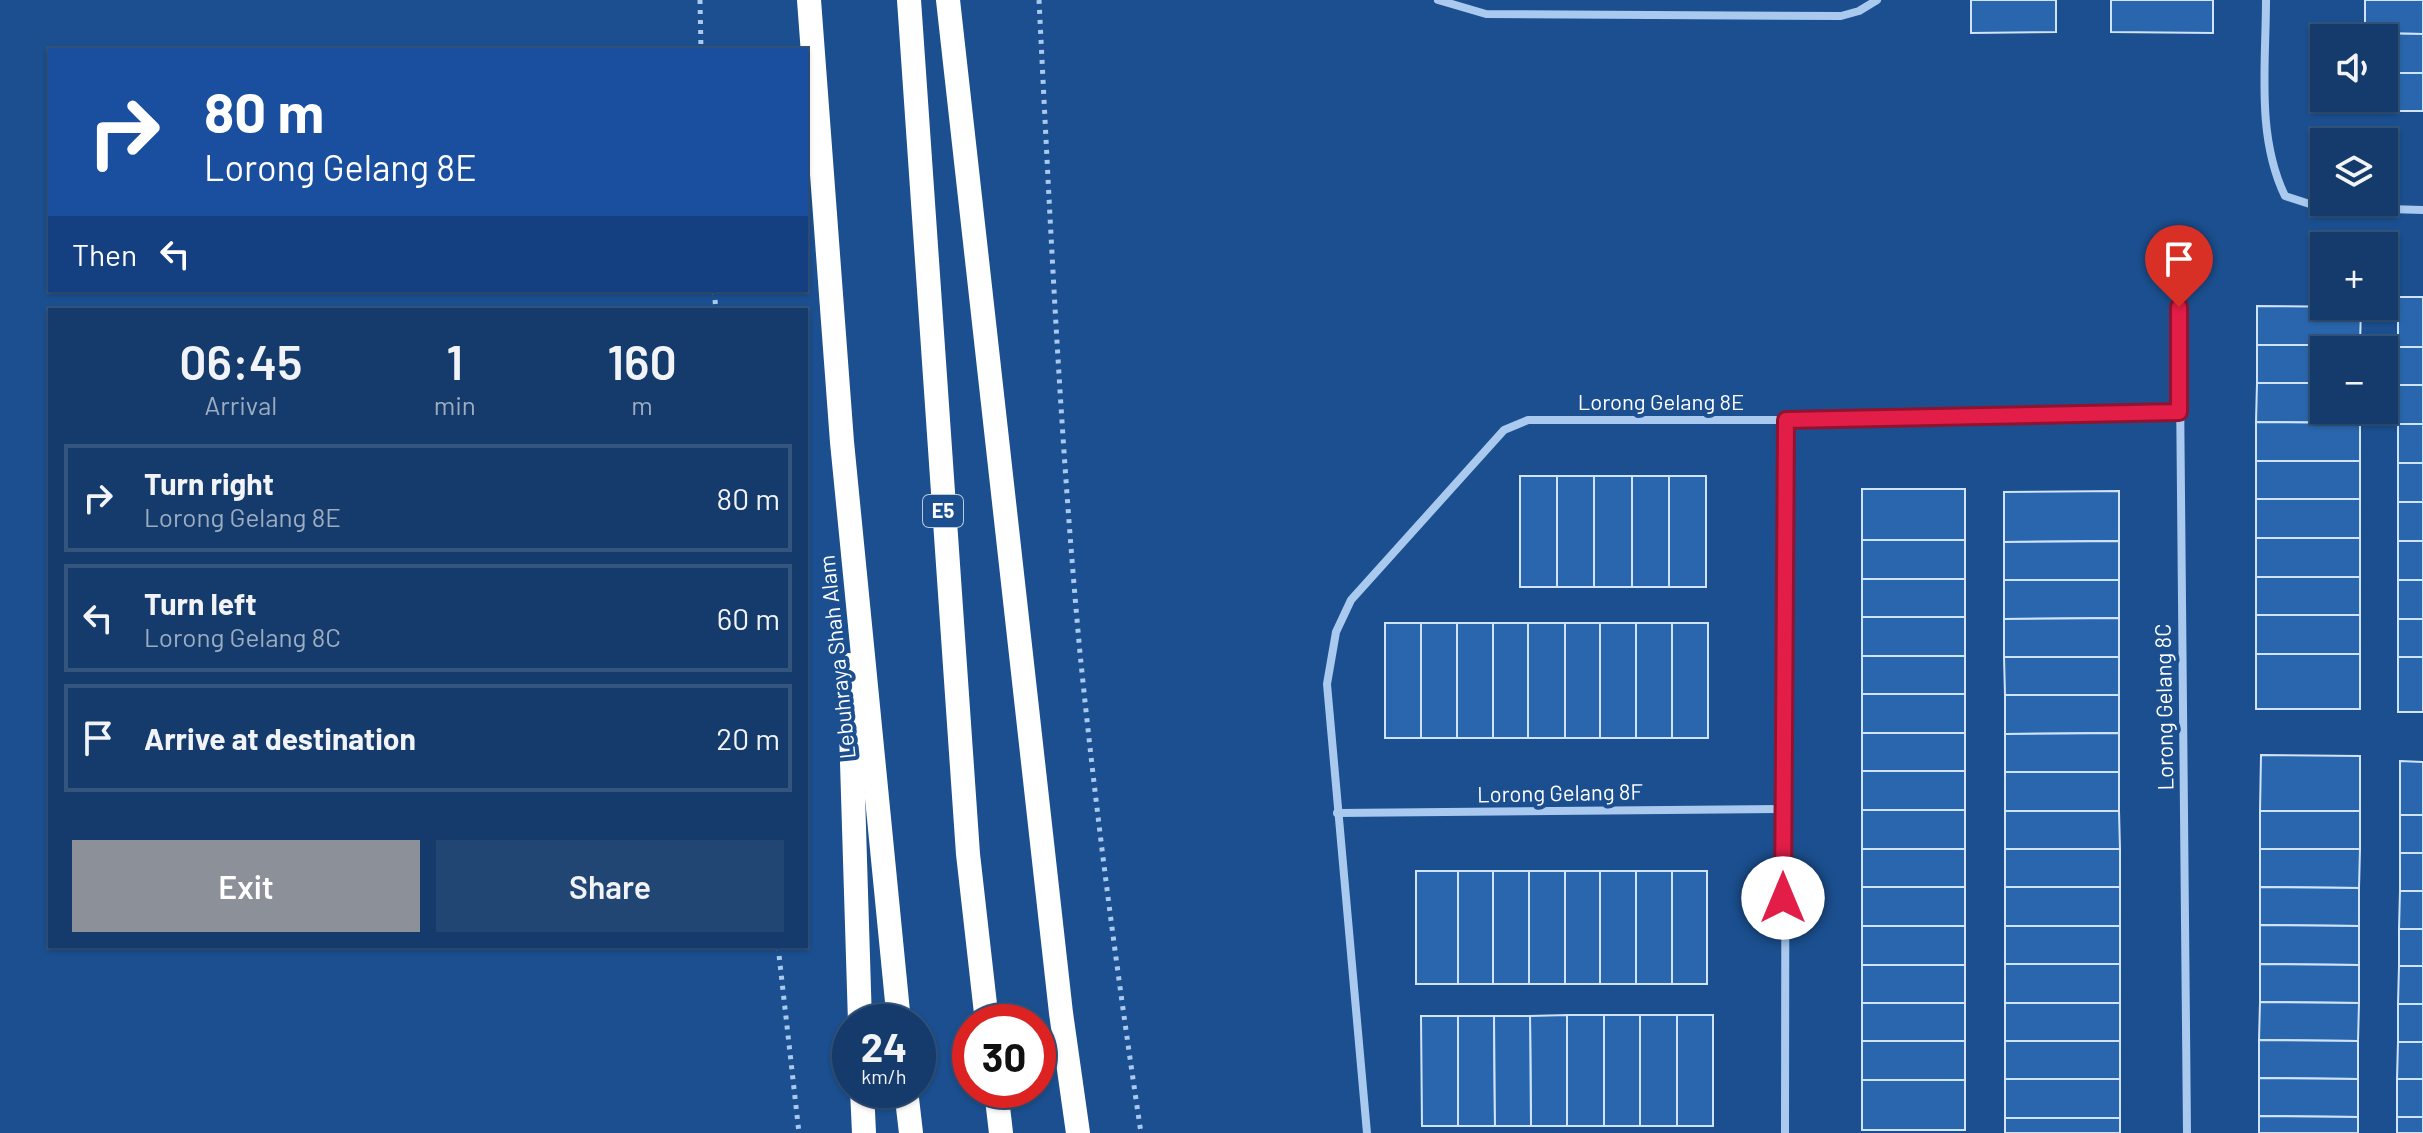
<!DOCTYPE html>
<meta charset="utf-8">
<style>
body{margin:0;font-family:Barlow,sans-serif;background:#214673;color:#f1f3f6;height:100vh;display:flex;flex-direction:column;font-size:30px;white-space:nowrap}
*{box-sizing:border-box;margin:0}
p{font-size:26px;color:#9dadc1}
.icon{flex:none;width:44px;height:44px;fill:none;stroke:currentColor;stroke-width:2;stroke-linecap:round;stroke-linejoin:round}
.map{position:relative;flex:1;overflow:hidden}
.sheet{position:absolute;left:48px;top:308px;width:760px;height:640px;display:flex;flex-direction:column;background:#143b6b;border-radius:0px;box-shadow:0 2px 6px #0004,0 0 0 2px #33557e}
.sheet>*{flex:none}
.guide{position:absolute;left:48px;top:48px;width:760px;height:244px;border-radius:0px;box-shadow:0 2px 6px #0004,0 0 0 2px #33557e;background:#1a4fa0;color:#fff;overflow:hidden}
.tools{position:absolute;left:2310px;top:24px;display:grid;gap:16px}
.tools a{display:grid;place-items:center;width:88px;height:88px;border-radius:0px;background:#143b6b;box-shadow:0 2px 6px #0004,0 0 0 2px #33557e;font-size:40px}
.speed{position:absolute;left:832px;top:1004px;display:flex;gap:16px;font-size:40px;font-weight:700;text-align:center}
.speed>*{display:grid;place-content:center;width:104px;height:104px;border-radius:50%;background:#143b6b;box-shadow:0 2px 6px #0004,0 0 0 2px #33557e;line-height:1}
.speed small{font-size:20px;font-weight:400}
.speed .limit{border:12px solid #d22;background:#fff;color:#111}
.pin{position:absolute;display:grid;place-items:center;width:68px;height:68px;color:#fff;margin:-82px -34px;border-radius:50% 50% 50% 0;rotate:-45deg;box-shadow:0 0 8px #0007}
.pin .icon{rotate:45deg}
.me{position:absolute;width:88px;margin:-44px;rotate:0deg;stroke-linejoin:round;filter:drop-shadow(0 0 6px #0008)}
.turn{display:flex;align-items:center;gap:28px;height:168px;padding:0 24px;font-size:36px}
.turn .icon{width:104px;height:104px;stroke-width:2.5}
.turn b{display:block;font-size:56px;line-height:68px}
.then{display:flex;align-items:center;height:76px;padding:0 24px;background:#0003;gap:16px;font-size:30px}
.eta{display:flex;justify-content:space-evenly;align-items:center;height:136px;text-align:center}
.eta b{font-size:48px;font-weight:600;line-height:56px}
.primary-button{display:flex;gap:16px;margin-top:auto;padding:16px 24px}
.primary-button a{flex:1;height:92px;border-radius:0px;background:#8c9099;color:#fff;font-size:32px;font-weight:600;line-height:92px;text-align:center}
.primary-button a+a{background:#214673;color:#f1f3f6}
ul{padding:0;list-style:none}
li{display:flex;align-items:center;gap:24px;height:108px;margin:0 16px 12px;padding:0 8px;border:4px solid #33557e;border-radius:0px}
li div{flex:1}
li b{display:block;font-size:30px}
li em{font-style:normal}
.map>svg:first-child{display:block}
.building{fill:#2a66ad;stroke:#cfe3fa;stroke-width:2}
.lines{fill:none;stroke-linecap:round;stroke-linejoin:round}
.path{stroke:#a9c9ee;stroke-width:5;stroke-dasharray:4 6;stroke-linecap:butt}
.minor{stroke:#a9c9ee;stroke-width:8}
.motorway{stroke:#fff;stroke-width:24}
.route-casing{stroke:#92132f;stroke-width:20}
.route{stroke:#e11d48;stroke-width:14}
.labels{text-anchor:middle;stroke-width:8;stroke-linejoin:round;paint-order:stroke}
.shield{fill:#1b4f8f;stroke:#bbcadd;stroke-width:2}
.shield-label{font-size:20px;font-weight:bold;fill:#fff}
.street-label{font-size:22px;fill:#fff;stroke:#1b4f8f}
</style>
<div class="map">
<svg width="2423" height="1133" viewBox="0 0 2423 1133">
<rect width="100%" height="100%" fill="#1b4f8f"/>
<g class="building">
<polygon points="1971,0 2056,0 2056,32 1971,33"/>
<polygon points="2111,0 2213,0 2213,33 2111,32"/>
<polygon points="2365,0 2423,0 2423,34 2365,33"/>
<polygon points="2365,33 2423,34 2423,73 2384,73 2384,38 2365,38"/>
<polygon points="2384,73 2423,73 2423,111 2365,111 2365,98 2384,98"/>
<rect x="2398" y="297" width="25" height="50"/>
<polygon points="2257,306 2361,307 2360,345 2257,345"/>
<polygon points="2257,345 2360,345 2360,350 2324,350 2324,383 2257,383"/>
<rect x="2398" y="347" width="25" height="38"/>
<polygon points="2257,383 2324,383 2324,410 2360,410 2360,423 2256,422"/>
<rect x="2398" y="385" width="25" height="39"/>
<polygon points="2256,422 2360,423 2360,461 2256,461"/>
<rect x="2398" y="424" width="25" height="39"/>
<rect x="2256" y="461" width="104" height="38"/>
<rect x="2398" y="463" width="25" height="39"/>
<rect x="1520" y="476" width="37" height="111"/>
<rect x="1557" y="476" width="37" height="111"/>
<rect x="1594" y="476" width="38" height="111"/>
<rect x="1632" y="476" width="37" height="111"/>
<rect x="1669" y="476" width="37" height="111"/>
<rect x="1862" y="489" width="103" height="51"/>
<polygon points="2119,491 2119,541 2004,542 2004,492"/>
<rect x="2256" y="499" width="104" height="39"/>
<rect x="2398" y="502" width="25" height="39"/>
<rect x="2256" y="538" width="104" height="39"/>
<rect x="1862" y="540" width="103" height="39"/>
<polygon points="2119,541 2119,580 2004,580 2004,542"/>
<rect x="2398" y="541" width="25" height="39"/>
<rect x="2256" y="577" width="104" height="38"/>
<rect x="1862" y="579" width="103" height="38"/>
<polygon points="2004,580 2119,580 2119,618 2004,619"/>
<rect x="2398" y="580" width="25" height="39"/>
<rect x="2256" y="615" width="104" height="39"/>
<rect x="1862" y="617" width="103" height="39"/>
<polygon points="2119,618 2119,657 2004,657 2004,619"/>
<rect x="2398" y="619" width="25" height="38"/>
<rect x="1385" y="623" width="36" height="115"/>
<rect x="1421" y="623" width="36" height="115"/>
<rect x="1457" y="623" width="36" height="115"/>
<rect x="1493" y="623" width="35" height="115"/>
<rect x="1528" y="623" width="37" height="115"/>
<rect x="1565" y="623" width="35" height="115"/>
<rect x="1600" y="623" width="36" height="115"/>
<rect x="1636" y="623" width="36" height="115"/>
<rect x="1672" y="623" width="36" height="115"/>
<rect x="2256" y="654" width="104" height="55"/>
<rect x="1862" y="656" width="103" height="38"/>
<polygon points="2004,657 2119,657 2119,695 2005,695"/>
<rect x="2398" y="657" width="25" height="55"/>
<rect x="1862" y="694" width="103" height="39"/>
<polygon points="2005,695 2119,695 2119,733 2005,734"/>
<rect x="1862" y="733" width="103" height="38"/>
<polygon points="2119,733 2119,772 2005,772 2005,734"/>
<polygon points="2261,755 2360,756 2360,811 2260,811"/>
<polygon points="2400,761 2423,762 2423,815 2400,815"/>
<rect x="1862" y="771" width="103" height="39"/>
<rect x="2005" y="772" width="114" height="39"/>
<rect x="1862" y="810" width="103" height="39"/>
<polygon points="2005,811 2119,811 2120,849 2005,849"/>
<rect x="2260" y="811" width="100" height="38"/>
<rect x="2400" y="815" width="23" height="38"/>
<rect x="1862" y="849" width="103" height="38"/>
<rect x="2005" y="849" width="115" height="38"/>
<polygon points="2260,849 2360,849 2359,888 2260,887"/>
<rect x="2400" y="853" width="23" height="38"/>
<rect x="1416" y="871" width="42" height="113"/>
<rect x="1458" y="871" width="35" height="113"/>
<rect x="1493" y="871" width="36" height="113"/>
<rect x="1529" y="871" width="36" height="113"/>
<rect x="1565" y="871" width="35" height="113"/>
<rect x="1600" y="871" width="36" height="113"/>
<rect x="1636" y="871" width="36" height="113"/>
<rect x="1672" y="871" width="35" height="113"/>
<rect x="1862" y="887" width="103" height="39"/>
<rect x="2005" y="887" width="115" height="39"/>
<polygon points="2260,887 2359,888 2359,926 2260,925"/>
<polygon points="2400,891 2423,891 2423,929 2399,929"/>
<polygon points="2260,925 2359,926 2359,965 2260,964"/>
<rect x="1862" y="926" width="103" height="39"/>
<rect x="2005" y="926" width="115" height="38"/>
<rect x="2399" y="929" width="24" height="37"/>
<rect x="2005" y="964" width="115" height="39"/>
<polygon points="2260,964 2359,965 2359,1003 2260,1002"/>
<rect x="1862" y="965" width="103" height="38"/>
<polygon points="2399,966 2423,966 2423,1004 2398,1004"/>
<polygon points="2260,1002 2359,1003 2358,1041 2259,1040"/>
<rect x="1862" y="1003" width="103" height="38"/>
<rect x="2005" y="1003" width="115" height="38"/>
<rect x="2398" y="1004" width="25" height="38"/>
<rect x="1567" y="1015" width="37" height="111"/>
<polygon points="1567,1015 1567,1126 1531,1126 1530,1016"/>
<rect x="1604" y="1015" width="36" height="111"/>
<rect x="1640" y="1015" width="37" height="111"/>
<rect x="1677" y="1015" width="36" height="111"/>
<polygon points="1421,1016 1458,1016 1458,1126 1422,1126"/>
<polygon points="1458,1016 1494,1016 1495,1126 1458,1126"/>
<polygon points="1494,1016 1530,1016 1531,1126 1495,1126"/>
<polygon points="2259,1040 2358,1041 2358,1079 2259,1078"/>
<rect x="1862" y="1041" width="103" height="39"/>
<rect x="2005" y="1041" width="115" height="38"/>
<polygon points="2398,1042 2423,1042 2423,1079 2397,1079"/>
<polygon points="2259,1078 2358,1079 2358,1117 2259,1116"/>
<rect x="2005" y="1079" width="115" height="39"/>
<rect x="2397" y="1079" width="26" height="38"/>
<rect x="1862" y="1080" width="103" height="50"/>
<polygon points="2259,1116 2358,1117 2358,1133 2259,1133"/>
<rect x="2397" y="1117" width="26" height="16"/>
<rect x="2005" y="1118" width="115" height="15"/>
</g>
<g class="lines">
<g class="path">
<polyline points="700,0 701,50"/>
<path d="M1039 0C1050 218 1060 436 1080 653 1096 813 1117 973 1141 1133"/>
<polyline points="714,290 716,310"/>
<polyline points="778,946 799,1133"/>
</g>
<g class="minor">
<polyline points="1438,0 1486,14 1841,16 1859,11 1877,0"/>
<path d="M2266 0C2266 65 2256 136 2285 196L2319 207 2423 210"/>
<polyline points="2179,281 2187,1133"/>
<polyline points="1337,813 1783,809"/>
<polyline points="1367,1133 1327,684 1336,632 1351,600 1504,430 1528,420 1786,420 2179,412"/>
<polyline points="1785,1133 1786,420"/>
</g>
<g class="motorway">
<polyline points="809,0 842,442 899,1022"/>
<polyline points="909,0 968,854 987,1022"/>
<polyline points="948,0 1061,1013 1078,1133"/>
<polyline points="849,665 860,1022"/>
<polyline points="862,1090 864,1133"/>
<polyline points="906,1090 911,1133"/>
<polyline points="996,1090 1001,1133"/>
</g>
</g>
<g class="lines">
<defs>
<polyline id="route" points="1783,898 1786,420 2179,412 2179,307"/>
</defs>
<use href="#route" class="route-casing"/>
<use href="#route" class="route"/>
</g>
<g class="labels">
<rect class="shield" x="923" y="495" width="40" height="32" rx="6"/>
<g class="shield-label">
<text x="943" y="518">E5</text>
</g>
<g class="street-label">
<text x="1661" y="410">Lorong Gelang 8E</text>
<text transform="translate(837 657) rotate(-96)" y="8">Lebuhraya Shah Alam</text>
<text transform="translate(2164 707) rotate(-91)" y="8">Lorong Gelang 8C</text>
<text transform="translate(1560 793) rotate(-1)" y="8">Lorong Gelang 8F</text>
</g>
</g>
</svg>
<div class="tools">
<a><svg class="icon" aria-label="sound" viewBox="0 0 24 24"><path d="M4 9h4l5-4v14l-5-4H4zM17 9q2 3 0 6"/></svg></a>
<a><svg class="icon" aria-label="layers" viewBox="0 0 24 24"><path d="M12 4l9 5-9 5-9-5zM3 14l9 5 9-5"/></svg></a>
<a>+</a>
<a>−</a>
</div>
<div class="speed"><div>24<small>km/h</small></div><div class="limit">30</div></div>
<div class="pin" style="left:2179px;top:307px;background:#d93025"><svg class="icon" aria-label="arrive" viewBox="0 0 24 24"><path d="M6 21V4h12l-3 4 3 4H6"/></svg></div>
<svg class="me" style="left:1783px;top:898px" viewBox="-20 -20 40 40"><circle r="19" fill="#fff"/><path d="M0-13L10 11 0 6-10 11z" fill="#e11d48"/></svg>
<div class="guide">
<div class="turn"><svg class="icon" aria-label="right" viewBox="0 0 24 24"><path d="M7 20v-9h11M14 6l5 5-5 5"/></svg><div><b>80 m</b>Lorong Gelang 8E</div></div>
<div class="then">Then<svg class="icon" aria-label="left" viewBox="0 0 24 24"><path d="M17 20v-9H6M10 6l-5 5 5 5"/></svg></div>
</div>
<section class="sheet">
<div class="eta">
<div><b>06:45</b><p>Arrival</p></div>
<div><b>1</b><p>min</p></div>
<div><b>160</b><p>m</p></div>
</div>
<ul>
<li><svg class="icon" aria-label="right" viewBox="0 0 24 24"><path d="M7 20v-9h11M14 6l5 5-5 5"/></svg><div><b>Turn right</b><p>Lorong Gelang 8E</p></div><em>80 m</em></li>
<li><svg class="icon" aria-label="left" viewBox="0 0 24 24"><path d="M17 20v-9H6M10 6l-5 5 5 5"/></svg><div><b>Turn left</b><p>Lorong Gelang 8C</p></div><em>60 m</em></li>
<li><svg class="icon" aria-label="arrive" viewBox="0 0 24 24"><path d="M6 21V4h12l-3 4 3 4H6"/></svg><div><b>Arrive at destination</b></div><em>20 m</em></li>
</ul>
<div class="primary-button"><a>Exit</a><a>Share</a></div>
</section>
</div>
